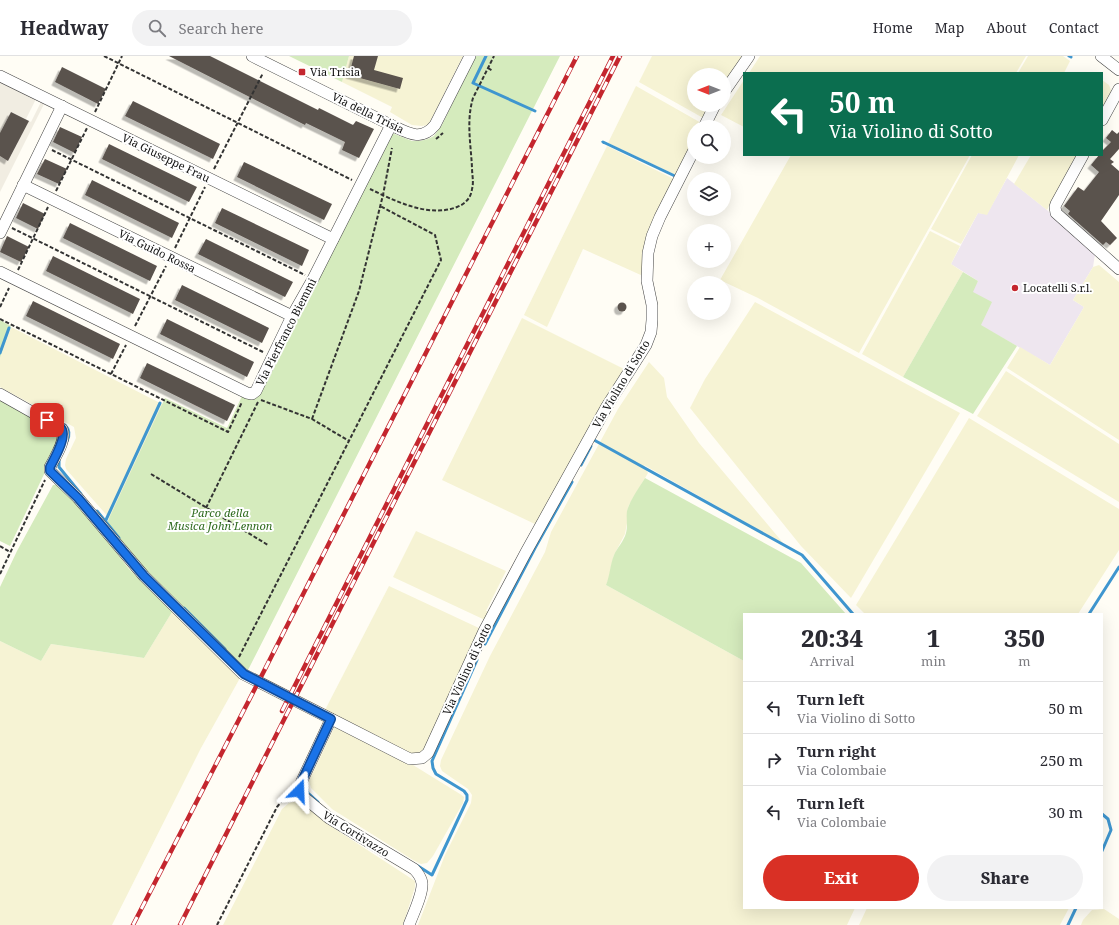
<!DOCTYPE html>
<meta charset="utf-8">
<style>
body{margin:0;font-family:"Noto Serif",serif;background:#f2f2f3;color:#2b2b33;height:100vh;display:flex;flex-direction:column;font-size:15px;white-space:nowrap}
*{box-sizing:border-box;margin:0}
p{font-size:13px;color:#7c7c81}
.icon{flex:none;width:22px;height:22px;fill:none;stroke:currentColor;stroke-width:2;stroke-linecap:round;stroke-linejoin:round}
.map{position:relative;flex:1;overflow:hidden}
.drawer{position:absolute;left:743px;top:557px;width:360px;height:296px;display:flex;flex-direction:column;background:#fff;border-radius:0px;box-shadow:0 4px 16px #0002}
.drawer>*{flex:none}
.hud{position:absolute;left:743px;top:16px;width:360px;height:84px;border-radius:0px;box-shadow:0 4px 16px #0002;background:#0b6e4f;color:#fff;overflow:hidden}
.needle{width:26px;rotate:270deg}
.buttons{position:absolute;left:687px;top:12px;display:grid;gap:8px}
.buttons a{display:grid;place-items:center;width:44px;height:44px;border-radius:50%;background:#fff;box-shadow:0 4px 16px #0002;font-size:20px}
.pin{position:absolute;display:grid;place-items:center;width:34px;height:34px;color:#fff;margin:-17px;border-radius:8px;box-shadow:0 2px 6px #0006}
.me{position:absolute;width:44px;margin:-22px;rotate:21deg;stroke-linejoin:round;filter:drop-shadow(0 0 3px #0008)}
.turn{display:flex;align-items:center;gap:14px;height:84px;padding:0 20px;font-size:18px}
.turn .icon{width:52px;height:52px;stroke-width:2.5}
.turn b{display:block;font-size:28px;line-height:34px}
.eta{display:flex;justify-content:space-evenly;align-items:center;height:68px;text-align:center}
.eta b{font-size:24px;font-weight:800;line-height:28px}
.cta{display:flex;gap:8px;margin-top:auto;padding:8px 20px}
.cta a{flex:1;height:46px;border-radius:24px;background:#d93025;color:#fff;font-size:16px;font-weight:800;line-height:46px;text-align:center}
.cta a+a{background:#f2f2f3;color:#2b2b33}
ul{padding:0;list-style:none}
li{display:flex;align-items:center;gap:12px;height:52px;padding:0 20px;border-top:1px solid #e1e1e2}
li div{flex:1}
li b{display:block;font-size:15px}
li em{font-style:normal}
header{display:flex;align-items:center;gap:24px;box-sizing:border-box;height:56px;padding:0 20px;background:#fff;border-bottom:1px solid #e1e1e2}
header strong{font-size:19px}
nav{display:flex;gap:22px;margin-inline-start:auto;font-size:14px}
.search{width:280px;height:36px;background:#f2f2f3;display:flex;align-items:center;gap:10px;box-sizing:border-box;padding:0 14px;border-radius:22px;color:#7c7c81;font-size:15px}
.map>svg:first-child{display:block}
.industrial{fill:#eee6ef}
.farmland{fill:#f6f3d4}
.green{fill:#d5ebbd}
.plaza{fill:#f1ede2}
.lines{fill:none;stroke-linecap:round;stroke-linejoin:round}
.stream{stroke:#3f96cf;stroke-width:3}
.building{fill:#5a524d;filter:url(#shadow)}
.street-casing{stroke:#444;stroke-width:12}
.path{stroke:#333;stroke-width:2;stroke-dasharray:4 2;stroke-linecap:butt}
.street{stroke:#fff;stroke-width:11}
.rail-casing{stroke:#c4262e;stroke-width:4.5}
.rail{stroke:#fff;stroke-width:3;stroke-dasharray:9;stroke-linecap:butt}
.route-casing{stroke:#114b97;stroke-width:10}
.route{stroke:#1a73e8;stroke-width:7}
.poi-dot{fill:#c4262e;stroke:#fff;stroke-width:1.5}
.labels{text-anchor:middle;stroke-width:4;stroke-linejoin:round;paint-order:stroke}
.poi-label{font-size:11px;fill:#111;stroke:#fff;text-anchor:start}
.street-label{font-size:11px;fill:#111;stroke:#fff}
.park-label{font-size:11px;font-style:italic;fill:#2f6b1f;stroke:#fff}
</style>
<header>
<strong>Headway</strong>
<div class="search"><svg class="icon" aria-label="search" viewBox="0 0 24 24"><circle cx="10" cy="10" r="6"/><path d="M15 15l6 6"/></svg>Search here</div>
<nav><a>Home</a><a>Map</a><a>About</a><a>Contact</a></nav>
</header>
<div class="map">
<svg width="1119" height="869" viewBox="0 0 1119 869">
<defs>
<filter id="shadow"><feDropShadow dx="-3.5" dy="3.5" stdDeviation="0" flood-color="#0004"/></filter>
</defs>
<rect width="100%" height="100%" fill="#fffdf5"/>
<polygon class="industrial" points="1007,122 1047,154 1095,198 1093,211 1073,244 1084,251 1050,309 980,269 972,235 978,225 951,208 978,157 987,158"/>
<g class="farmland">
<polygon points="349,0 463,0 430,66 427,69 422,70 412,69 390,56 392,51 342,26"/>
<polygon points="652,0 746,0 724,33 724,19 694,19 694,49 714,49 705,63 639,26"/>
<polygon points="760,0 1026,0 1016,17 749,17"/>
<polygon points="1028,0 1063,0 1070,5 1064,17 1018,17"/>
<polygon points="744,24 744,71 721,59"/>
<polygon points="1102,24 1109,29 1111,34 1111,39 1102,55"/>
<polygon points="636,30 703,68 702,71 694,71 694,88 678,120 608,87"/>
<polygon points="607,90 676,124 643,220 583,193 547,271 524,259"/>
<polygon points="791,99 970,99 859,297 758,242 720,224"/>
<polygon points="972,99 1019,99 987,159 978,157 961,188 931,173"/>
<polygon points="1031,99 1077,99 1047,154 1014,128"/>
<polygon points="930,175 960,190 951,208 963,216 903,321 862,298"/>
<polygon points="1099,209 1119,226 1119,384 1007,312 1020,291 1050,309 1084,251 1073,244 1093,211"/>
<polygon points="755,246 960,357 851,542 801,490 690,352 705,323"/>
<polygon points="522,262 626,314 537,469 442,424"/>
<polygon points="11,271 164,349 111,464 66,413 65,409 66,403 76,382 74,371 0,331 0,302"/>
<polygon points="649,306 664,322 667,341 699,387 784,488 644,409 648,417 629,449 627,456 627,467 625,478 614,499 611,511 610,520 606,529 744,605 744,852 855,852 847,869 418,869 445,799 471,747 472,739 468,733 442,715 440,710 441,704 490,600 545,496 551,476 618,353"/>
<polygon points="1006,315 1119,388 1119,446 977,360"/>
<polygon points="969,362 1119,453 1119,494 1078,558 865,558 856,549"/>
<polygon points="416,475 506,515 486,555 489,556 485,564 393,521"/>
<polygon points="389,530 481,573 426,693 422,697 414,699 325,654"/>
<polygon points="172,556 240,622 201,692 112,869 0,869 0,585 41,605 51,588 144,602"/>
<polygon points="335,670 413,709 460,738 464,741 463,747 433,800 427,807 421,808 413,804 332,753 311,732 309,725"/>
<polygon points="297,745 306,750 329,769 415,825 415,831 403,869 223,869 282,753 289,747"/>
<polygon points="867,852 1069,852 1060,869 859,869"/>
<polygon points="1104,853 1119,863 1119,869 1081,869 1083,864 1092,854"/>
</g>
<g class="green">
<polygon points="289,0 349,0 342,26"/>
<polygon points="475,0 560,0 247,616 148,520 106,469 165,342 227,372 242,340 261,335 392,77 412,85 420,85 428,83 434,80 442,69"/>
<polygon points="963,216 978,225 973,236 992,246 981,269 1017,290 973,358 903,321"/>
<polygon points="0,264 11,270 0,302"/>
<polygon points="0,343 56,374 60,379 46,414 10,490 0,485"/>
<path d="M645 422 801 507 846 558H744V605L606 529C610 519 610 509 614 499 617 492 624 485 626 477 628 470 626 462 627 455 630 444 639 432 645 422Z"/>
<polygon points="58,428 85,456 129,513 172,556 144,602 51,588 41,605 0,585 0,531 17,495 53,429"/>
</g>
<g class="plaza">
<polygon points="0,25 36,43 26,63 11,56 0,77"/>
<polygon points="41,46 44,48 0,136 0,100 8,105 29,65 31,66"/>
</g>
<g class="lines">
<g class="stream">
<polyline points="486,0 473,27 535,55"/>
<polyline points="1069,0 1071,1"/>
<polyline points="603,86 677,121"/>
<polyline points="0,297 9,272"/>
<path d="M65 369C69 373 70 379 67 385"/>
<polyline points="594,384 802,499 853,558"/>
<polyline points="59,403 59,411 81,438"/>
<polyline points="581,409 591,390"/>
<polyline points="97,455 119,482"/>
<polyline points="105,466 160,347"/>
<polyline points="184,552 225,593"/>
<polyline points="1089,558 1119,511"/>
<polyline points="485,588 535,492 572,426"/>
<polyline points="305,728 308,737 318,746"/>
<polyline points="1102,758 1108,763 1111,774 1102,795"/>
<polyline points="418,810 432,819 467,744 467,739 464,735 436,718 433,712 432,705 477,604"/>
<polyline points="1068,869 1076,852"/>
</g>
</g>
<g class="building">
<polygon points="169,0 210,0 318,54 319,52 353,69 356,65 374,73 359,102 342,94 345,86 306,67 305,69"/>
<polygon points="354,0 378,0 374,14 403,22 400,33 349,19"/>
<polygon points="62,11 106,33 98,48 55,26"/>
<polygon points="133,45 220,88 213,103 125,60"/>
<polygon points="11,56 29,65 8,105 0,100 0,77"/>
<polygon points="60,71 82,81 75,97 53,86"/>
<polygon points="1112,74 1117,78 1119,76 1119,93 1110,103 1114,106 1111,108 1119,115 1119,139 1101,165 1117,182 1110,189 1106,186 1103,189 1068,158 1070,155 1064,150 1078,131 1084,135 1099,116 1091,109 1099,99 1102,99 1102,95 1111,86 1106,82"/>
<polygon points="109,88 197,131 189,146 102,103"/>
<polygon points="45,103 67,113 59,128 37,118"/>
<polygon points="244,106 332,148 324,164 237,121"/>
<polygon points="92,124 179,167 172,182 85,139"/>
<polygon points="23,147 45,158 38,173 16,162"/>
<polygon points="222,152 309,194 302,210 215,167"/>
<polygon points="70,167 157,210 150,225 63,182"/>
<polygon points="7,180 29,191 21,206 0,196"/>
<polygon points="206,183 293,226 285,241 198,198"/>
<polygon points="53,200 140,243 133,258 46,215"/>
<polygon points="182,229 269,272 262,287 175,244"/>
<polygon points="33,245 120,288 113,303 26,260"/>
<circle cx="622" cy="251" r="4.5"/>
<polygon points="167,263 254,306 247,321 160,278"/>
<polygon points="147,307 235,349 227,365 140,322"/>
</g>
<g class="lines">
<defs>
<g id="street">
<path d="M252 0 391 69C408 77 421 86 435 69L470 0"/>
<polyline points="1101,0 1119,14"/>
<polyline points="0,20 333,183"/>
<polyline points="724,36 749,0"/>
<polyline points="1102,64 1119,33"/>
<polyline points="704,71 715,49"/>
<polyline points="1083,99 1056,148 1055,151 1056,157 1119,213"/>
<polyline points="23,129 292,260"/>
<polyline points="0,177 62,50"/>
<polyline points="0,216 247,337 252,338 256,335 292,260 313,223 391,69"/>
<path d="M0 338 62 373C67 384 55 401 50 411V415L78 442 144 520 243 618 410 703 422 702 428 697 484 575 526 496 607 350 646 289 651 276 652 264V249L647 225 648 197 652 180 660 161 694 94"/>
<path d="M331 663 299 731V735L301 739 329 762 414 813C418 817 421 821 422 827 423 838 413 858 409 869"/>
</g>
</defs>
<use href="#street" class="street-casing"/>
<g class="path">
<polyline points="104,0 352,124"/>
<polyline points="488,12 493,15"/>
<polyline points="95,56 122,0"/>
<polyline points="436,83 443,77"/>
<polyline points="52,94 305,219"/>
<polyline points="214,113 263,17"/>
<path d="M370 133C395 145 429 162 457 151 465 148 471 142 472 133 474 126 472 119 472 112 471 89 466 65 473 42L494 0"/>
<polyline points="56,135 87,72"/>
<polyline points="12,172 263,296"/>
<polyline points="175,192 205,131"/>
<polyline points="18,214 48,151"/>
<polyline points="0,251 9,232"/>
<polyline points="0,263 228,376 242,346"/>
<polyline points="135,270 166,210"/>
<polyline points="111,318 126,289"/>
<polyline points="261,344 312,363 349,385"/>
<polyline points="312,363 359,235 383,139 392,92"/>
<polyline points="151,418 268,489"/>
<polyline points="206,452 258,346"/>
<polyline points="0,490 10,496"/>
<polyline points="0,518 45,424"/>
<polyline points="239,601 441,204 435,179 380,150"/>
<polyline points="217,869 277,751 282,745 290,739"/>
</g>
<use href="#street" class="street"/>
<defs>
<g id="rail">
<polyline points="282,655 613,0"/>
<polyline points="133,869 263,617 577,0"/>
<polyline points="180,869 620,0"/>
</g>
</defs>
<use href="#rail" class="rail-casing"/>
<use href="#rail" class="rail"/>
</g>
<g class="lines">
<defs>
<path id="route" d="M47 364C52 366 58 368 61 372 68 380 54 403 50 411V415L78 442 144 520 244 618 331 663 299 731V735"/>
</defs>
<use href="#route" class="route-casing"/>
<use href="#route" class="route"/>
</g>
<g class="poi-dot">
<rect x="298" y="12" width="8" height="8" rx="2"/>
<circle cx="1015" cy="232" r="4"/>
</g>
<g class="labels">
<g class="poi-label">
<text x="310" y="20">Via Trisia</text>
<text x="1023" y="236">Locatelli S.r.l.</text>
</g>
<g class="street-label">
<text transform="translate(368 57) rotate(26)" y="4">Via della Trisia</text>
<text transform="translate(166 102) rotate(26)" y="4">Via Giuseppe Frau</text>
<text transform="translate(157 195) rotate(26)" y="4">Via Guido Rossa</text>
<text transform="translate(286 276) rotate(-63)" y="4">Via Pierfranco Biemmi</text>
<text transform="translate(621 328) rotate(-59)" y="4">Via Violino di Sotto</text>
<text transform="translate(467 613) rotate(-65)" y="4">Via Violino di Sotto</text>
<text transform="translate(356 778) rotate(32)" y="4">Via Cortivazzo</text>
</g>
<g class="park-label">
<text x="220" y="461">Parco della<tspan x="220" dy="13">Musica John Lennon</tspan></text>
</g>
</g>
</svg>
<div class="buttons">
<a><svg class="needle" viewBox="-14 -14 28 28"><path d="M0-13l5 13h-10z" fill="#e53935"/><path d="M0 13l5-13h-10z" fill="#7c7c81"/></svg></a>
<a><svg class="icon" aria-label="search" viewBox="0 0 24 24"><circle cx="10" cy="10" r="6"/><path d="M15 15l6 6"/></svg></a>
<a><svg class="icon" aria-label="layers" viewBox="0 0 24 24"><path d="M12 4l9 5-9 5-9-5zM3 14l9 5 9-5"/></svg></a>
<a>+</a>
<a>−</a>
</div>
<div class="pin" style="left:47px;top:364px;background:#d93025"><svg class="icon" aria-label="arrive" viewBox="0 0 24 24"><path d="M6 21V4h12l-3 4 3 4H6"/></svg></div>
<svg class="me" style="left:299px;top:735px" viewBox="-20 -20 40 40"><path d="M0-17L14 15 0 8-14 15z" fill="#1a73e8" stroke="#fff" stroke-width="4"/></svg>
<div class="hud">
<div class="turn"><svg class="icon" aria-label="left" viewBox="0 0 24 24"><path d="M17 20v-9H6M10 6l-5 5 5 5"/></svg><div><b>50 m</b>Via Violino di Sotto</div></div>
</div>
<section class="drawer">
<div class="eta">
<div><b>20:34</b><p>Arrival</p></div>
<div><b>1</b><p>min</p></div>
<div><b>350</b><p>m</p></div>
</div>
<ul>
<li><svg class="icon" aria-label="left" viewBox="0 0 24 24"><path d="M17 20v-9H6M10 6l-5 5 5 5"/></svg><div><b>Turn left</b><p>Via Violino di Sotto</p></div><em>50 m</em></li>
<li><svg class="icon" aria-label="right" viewBox="0 0 24 24"><path d="M7 20v-9h11M14 6l5 5-5 5"/></svg><div><b>Turn right</b><p>Via Colombaie</p></div><em>250 m</em></li>
<li><svg class="icon" aria-label="left" viewBox="0 0 24 24"><path d="M17 20v-9H6M10 6l-5 5 5 5"/></svg><div><b>Turn left</b><p>Via Colombaie</p></div><em>30 m</em></li>
</ul>
<div class="cta"><a>Exit</a><a>Share</a></div>
</section>
</div>
